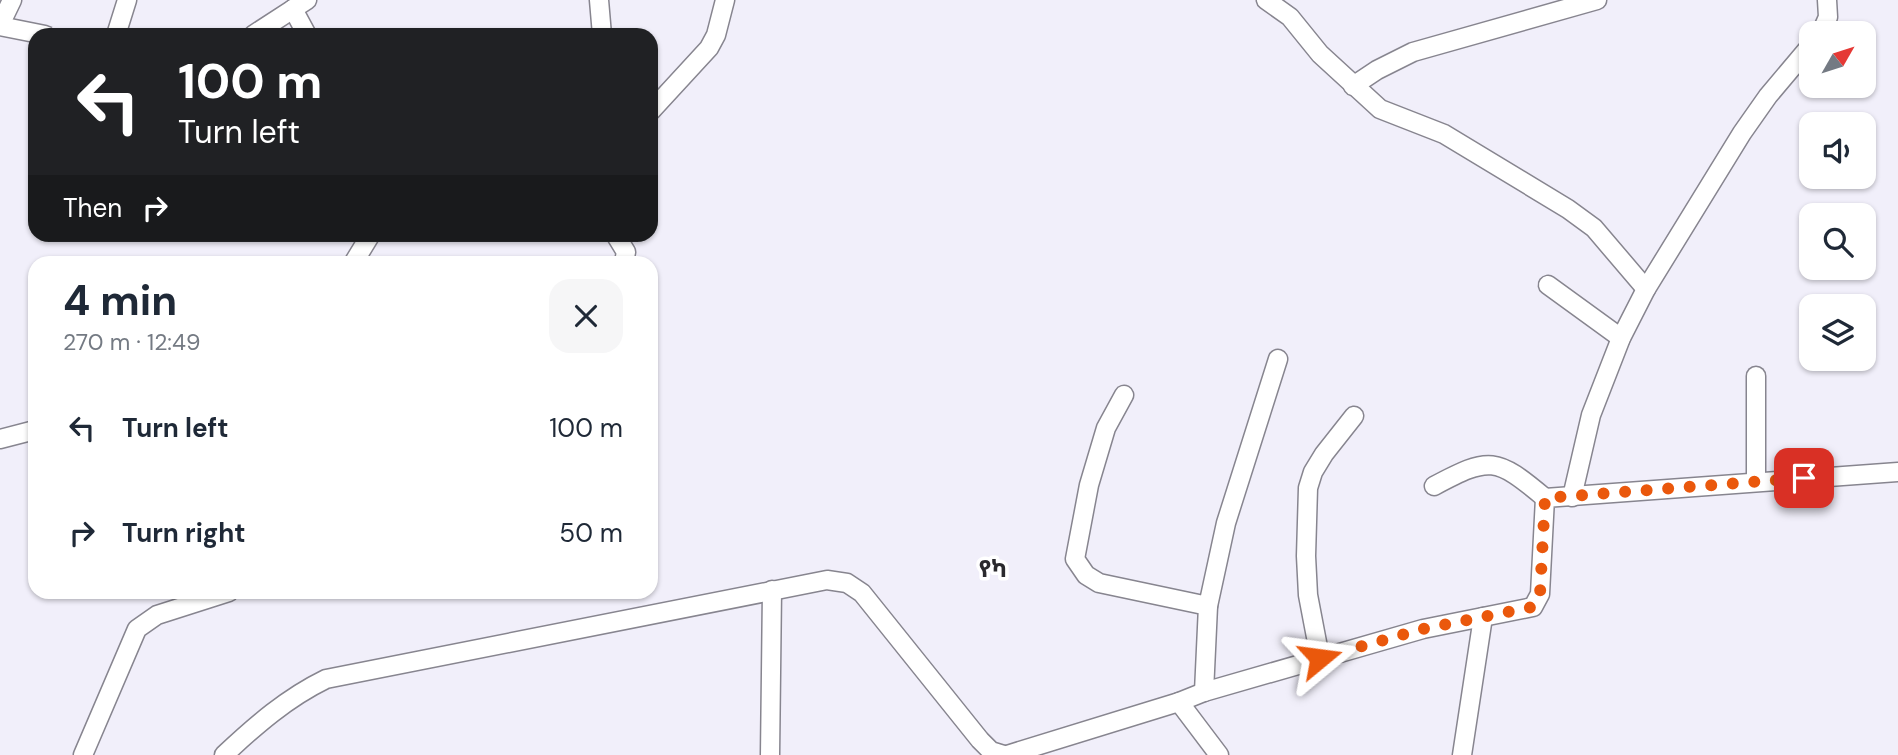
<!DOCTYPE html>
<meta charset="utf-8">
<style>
body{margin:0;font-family:"DM Sans","Noto Sans Ethiopic",sans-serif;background:#f6f6f7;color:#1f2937;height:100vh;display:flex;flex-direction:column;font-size:26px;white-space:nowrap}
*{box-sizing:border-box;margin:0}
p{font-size:23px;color:#747a83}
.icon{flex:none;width:38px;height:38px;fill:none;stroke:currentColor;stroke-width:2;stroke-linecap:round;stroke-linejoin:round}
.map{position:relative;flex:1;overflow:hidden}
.drawer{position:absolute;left:28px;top:256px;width:630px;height:343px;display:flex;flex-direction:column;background:#fff;border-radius:21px;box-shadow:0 2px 5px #0004}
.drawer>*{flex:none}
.banner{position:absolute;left:28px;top:28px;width:630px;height:214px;border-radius:21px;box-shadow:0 2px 5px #0004;background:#202124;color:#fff;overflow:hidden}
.needle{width:46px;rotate:51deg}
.fabs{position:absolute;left:1799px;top:21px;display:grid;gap:14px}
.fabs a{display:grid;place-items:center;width:77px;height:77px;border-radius:14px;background:#fff;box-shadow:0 2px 5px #0004;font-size:35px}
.pin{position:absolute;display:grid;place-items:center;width:60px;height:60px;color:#fff;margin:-30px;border-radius:14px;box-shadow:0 4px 10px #0006}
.me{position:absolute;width:77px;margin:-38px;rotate:74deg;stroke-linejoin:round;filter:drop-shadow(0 0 5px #0008)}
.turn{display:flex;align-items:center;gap:24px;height:147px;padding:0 35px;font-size:32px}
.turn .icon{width:91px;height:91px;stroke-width:2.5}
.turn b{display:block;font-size:49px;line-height:60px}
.then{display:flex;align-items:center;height:66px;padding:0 35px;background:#0003;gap:14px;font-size:26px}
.round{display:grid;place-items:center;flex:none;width:74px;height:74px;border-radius:21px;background:#f6f6f7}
.head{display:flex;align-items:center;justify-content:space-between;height:119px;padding:0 35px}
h1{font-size:42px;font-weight:700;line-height:52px}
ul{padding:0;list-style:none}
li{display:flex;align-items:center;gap:21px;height:105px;padding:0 35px}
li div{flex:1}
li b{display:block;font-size:26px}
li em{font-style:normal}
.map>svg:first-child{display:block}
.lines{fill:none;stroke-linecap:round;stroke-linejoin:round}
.minor-casing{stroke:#87858f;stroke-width:21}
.minor{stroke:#fff;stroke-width:18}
.route{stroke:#ea580c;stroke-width:12;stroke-dasharray:0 21.6}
.labels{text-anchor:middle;stroke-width:7;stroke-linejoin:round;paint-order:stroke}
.district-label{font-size:24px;font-weight:bold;fill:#2a292d;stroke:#fff}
</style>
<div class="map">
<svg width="1898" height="755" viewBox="0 0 1898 755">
<rect width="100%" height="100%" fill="#f1effa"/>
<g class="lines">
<defs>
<g id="minor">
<polyline points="599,0 602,35"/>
<polyline points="1266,0 1290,17 1320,54 1380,109 1444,134 1568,209 1594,228 1646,289"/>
<polyline points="293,9 307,35"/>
<polyline points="0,25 12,0"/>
<polyline points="0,26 45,35"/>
<polyline points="1821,33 1828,17 1827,0"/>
<polyline points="116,35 127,0"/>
<polyline points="253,35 307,0"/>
<polyline points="1353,86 1377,70 1413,52 1597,0"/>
<polyline points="651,111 709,48 716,35 725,0"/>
<polyline points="615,234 626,252 624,262"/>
<polyline points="354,262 371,234"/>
<polyline points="1548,285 1621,338"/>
<polyline points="1124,395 1106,428 1089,485 1075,559 1086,575 1099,583 1208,606 1204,692"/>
<polyline points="0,439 35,430"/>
<polyline points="1756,481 1756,376"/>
<path d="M1434 486C1490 456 1496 457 1545 498"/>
<polyline points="1572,497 1591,415 1621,338 1646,289 1742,133 1768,96 1811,45"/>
<polyline points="1208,606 1226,523 1278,359"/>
<polyline points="1320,658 1308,595 1306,556 1308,488 1313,472 1324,454 1354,416"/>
<polyline points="1179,702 1219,755"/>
<polyline points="83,755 137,629 157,615 229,592"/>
<path d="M224 755C256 725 287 698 326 679L827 580 847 583 862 593 980 740 991 751 1004 755"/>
<polyline points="770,755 772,590"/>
<polyline points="1007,755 1179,702 1204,692 1423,629 1533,607 1540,594 1545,498 1898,472"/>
<polyline points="1462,755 1483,617"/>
</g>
</defs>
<use href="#minor" class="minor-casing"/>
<use href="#minor" class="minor"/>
</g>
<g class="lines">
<polyline class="route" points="1320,658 1423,629 1533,607 1540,594 1545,498 1804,478"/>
</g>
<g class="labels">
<g class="district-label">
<text x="993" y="577">የካ</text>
</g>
</g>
</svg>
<div class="fabs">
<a><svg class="needle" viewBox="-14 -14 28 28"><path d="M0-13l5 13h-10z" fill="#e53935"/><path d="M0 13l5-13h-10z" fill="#747a83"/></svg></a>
<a><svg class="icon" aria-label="sound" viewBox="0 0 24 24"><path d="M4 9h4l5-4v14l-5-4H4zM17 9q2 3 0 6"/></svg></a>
<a><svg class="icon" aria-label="search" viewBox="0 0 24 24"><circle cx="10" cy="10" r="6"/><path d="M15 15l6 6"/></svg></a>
<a><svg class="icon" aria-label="layers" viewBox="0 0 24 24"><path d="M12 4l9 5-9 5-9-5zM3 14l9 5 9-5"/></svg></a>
</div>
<div class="pin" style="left:1804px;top:478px;background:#d93025"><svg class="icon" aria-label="arrive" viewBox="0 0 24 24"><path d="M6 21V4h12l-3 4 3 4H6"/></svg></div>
<svg class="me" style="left:1320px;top:658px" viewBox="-20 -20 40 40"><path d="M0-17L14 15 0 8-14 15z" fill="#ea580c" stroke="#fff" stroke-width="4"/></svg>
<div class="banner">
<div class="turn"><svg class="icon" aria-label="left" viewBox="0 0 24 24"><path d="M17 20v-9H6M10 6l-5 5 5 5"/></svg><div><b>100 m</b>Turn left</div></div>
<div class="then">Then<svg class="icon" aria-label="right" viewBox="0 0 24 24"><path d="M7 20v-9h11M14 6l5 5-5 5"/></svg></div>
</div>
<section class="drawer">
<div class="head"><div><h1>4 min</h1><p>270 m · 12:49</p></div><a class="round"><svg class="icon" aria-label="close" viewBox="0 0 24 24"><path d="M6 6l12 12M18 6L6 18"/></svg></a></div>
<ul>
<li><svg class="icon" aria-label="left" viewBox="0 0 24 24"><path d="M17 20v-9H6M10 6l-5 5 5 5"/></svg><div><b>Turn left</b></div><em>100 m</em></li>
<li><svg class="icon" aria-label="right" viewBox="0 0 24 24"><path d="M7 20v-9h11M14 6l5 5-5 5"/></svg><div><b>Turn right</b></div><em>50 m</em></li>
</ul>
</section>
</div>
